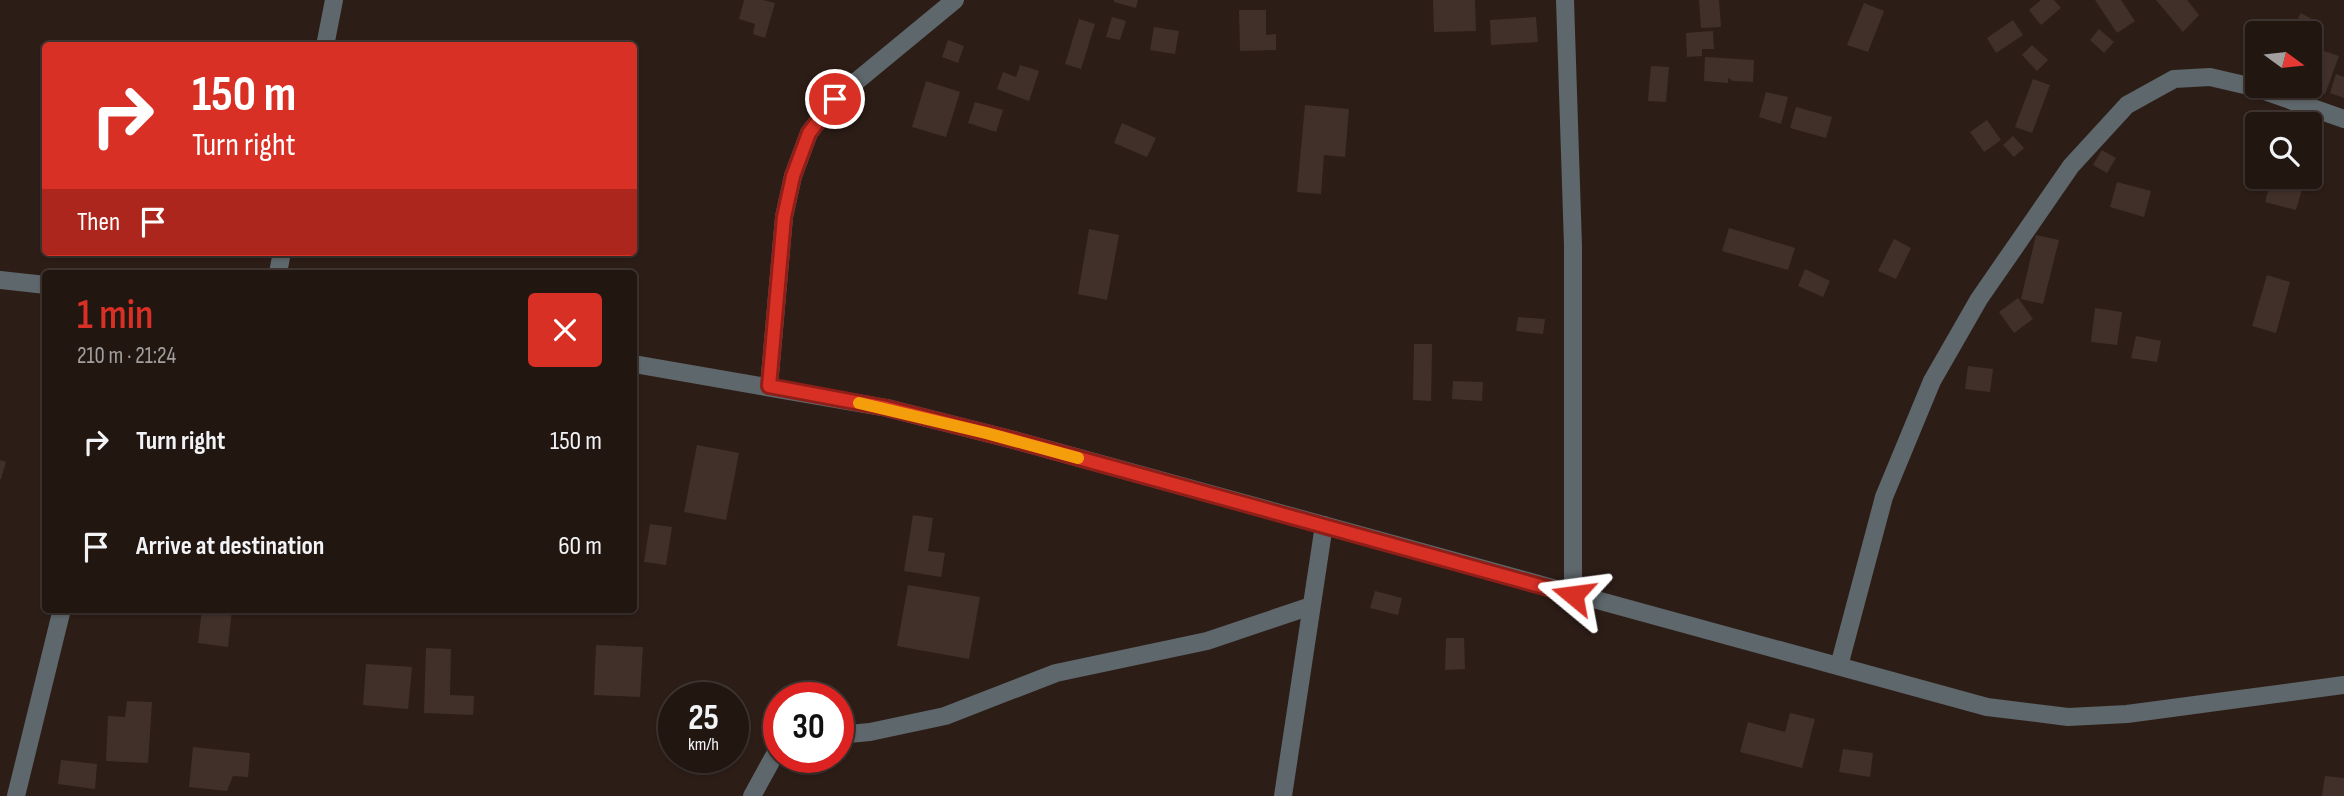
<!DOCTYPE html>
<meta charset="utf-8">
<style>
body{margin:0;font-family:"Sofia Sans Condensed",sans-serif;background:#2e231f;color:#f1f3f6;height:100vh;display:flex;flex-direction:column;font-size:26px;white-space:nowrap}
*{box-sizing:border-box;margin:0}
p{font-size:23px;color:#a29f9f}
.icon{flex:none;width:38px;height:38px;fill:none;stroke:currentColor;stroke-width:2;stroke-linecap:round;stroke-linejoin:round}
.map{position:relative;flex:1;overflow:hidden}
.sheet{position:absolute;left:42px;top:270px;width:595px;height:343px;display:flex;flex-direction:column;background:#221611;border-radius:7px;box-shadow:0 2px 5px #0004,0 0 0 2px #3f3531}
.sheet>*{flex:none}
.banner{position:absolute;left:42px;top:42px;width:595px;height:214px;border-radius:7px;box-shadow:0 2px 5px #0004,0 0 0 2px #3f3531;background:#d93025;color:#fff;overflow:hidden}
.needle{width:46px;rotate:105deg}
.fabs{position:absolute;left:2245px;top:21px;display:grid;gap:14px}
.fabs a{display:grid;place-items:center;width:77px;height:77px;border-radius:7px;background:#221611;box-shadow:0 2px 5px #0004,0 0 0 2px #3f3531;font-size:35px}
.speed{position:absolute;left:658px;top:682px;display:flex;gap:14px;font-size:35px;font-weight:700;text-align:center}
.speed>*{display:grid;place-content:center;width:91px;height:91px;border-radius:50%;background:#221611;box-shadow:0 2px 5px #0004,0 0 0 2px #3f3531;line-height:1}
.speed small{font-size:18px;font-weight:400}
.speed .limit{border:10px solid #d22;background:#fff;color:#111}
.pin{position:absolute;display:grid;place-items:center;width:60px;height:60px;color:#fff;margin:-30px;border:4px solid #fff;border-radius:50%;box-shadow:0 2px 7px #0007}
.me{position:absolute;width:77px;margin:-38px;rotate:286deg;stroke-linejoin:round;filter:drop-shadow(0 0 5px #0008)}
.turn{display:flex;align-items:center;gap:24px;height:147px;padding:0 35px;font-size:32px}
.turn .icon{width:91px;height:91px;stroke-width:2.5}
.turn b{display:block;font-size:49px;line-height:60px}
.then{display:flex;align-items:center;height:66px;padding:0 35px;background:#0003;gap:14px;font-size:26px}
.round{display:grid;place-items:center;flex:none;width:74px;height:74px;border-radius:7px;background:#2e231f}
.overview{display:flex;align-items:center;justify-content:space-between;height:119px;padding:0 35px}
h1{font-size:42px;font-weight:600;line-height:52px;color:#d93025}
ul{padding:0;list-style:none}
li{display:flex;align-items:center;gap:21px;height:105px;padding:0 35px}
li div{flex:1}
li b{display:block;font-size:26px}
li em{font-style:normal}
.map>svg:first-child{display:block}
.building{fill:#41302a}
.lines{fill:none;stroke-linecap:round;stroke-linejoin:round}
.minor{stroke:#5e676b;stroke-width:18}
.route-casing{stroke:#8d1f18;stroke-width:18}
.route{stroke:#d93025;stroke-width:12}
.slow{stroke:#f59e0b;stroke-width:12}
</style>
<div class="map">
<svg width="2344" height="796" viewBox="0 0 2344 796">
<rect width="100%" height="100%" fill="#2d1d17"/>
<g class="building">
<polygon points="744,0 763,0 775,3 765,38 753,34 755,24 739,19"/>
<polygon points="1114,0 1138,0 1136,8 1114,2"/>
<polygon points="1433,0 1475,0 1476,31 1434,32"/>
<polygon points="1699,0 1719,0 1721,27 1701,28"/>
<polygon points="2041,0 2054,0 2061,8 2041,25 2029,10"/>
<polygon points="2095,0 2121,0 2135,21 2117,33"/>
<polygon points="2156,0 2187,0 2199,15 2183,32"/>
<polygon points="1864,3 1884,11 1868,52 1847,45"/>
<polygon points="1239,10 1266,10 1266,35 1276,34 1276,50 1240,51"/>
<polygon points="2301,13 2317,22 2312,33 2290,33"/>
<polygon points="1112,17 1126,21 1120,40 1106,37"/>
<polygon points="1536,17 1538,42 1491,45 1490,20"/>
<polygon points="1079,19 1095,24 1081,69 1065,64"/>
<polygon points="2013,20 2023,35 1996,53 1987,38"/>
<polygon points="1154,27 1179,31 1175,54 1150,50"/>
<polygon points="2099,29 2114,42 2104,53 2090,40"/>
<polygon points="1713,31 1714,49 1702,49 1702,56 1687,57 1686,33"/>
<polygon points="948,40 964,46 958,63 942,57"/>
<polygon points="2032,45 2048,60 2037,71 2022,55"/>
<polygon points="2321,50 2339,56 2325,94 2310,88 2310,79"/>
<polygon points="1705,57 1754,60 1753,82 1733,81 1728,78 1728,83 1704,81"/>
<polygon points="1020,65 1039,71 1029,101 997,89 1003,72 1016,77"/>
<polygon points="1651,66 1669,67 1666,102 1648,101"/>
<polygon points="2336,74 2344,77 2344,98 2330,93"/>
<polygon points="2033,79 2050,85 2032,133 2015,127"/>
<polygon points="926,81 960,92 946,137 912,127"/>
<polygon points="1766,92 1788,97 1781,124 1759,117"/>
<polygon points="975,102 1003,110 996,132 968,123"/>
<polygon points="1305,105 1349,109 1345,157 1324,155 1321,194 1297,192"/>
<polygon points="1796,107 1832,117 1826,138 1790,128"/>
<polygon points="1987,120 2001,140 1984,152 1970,132"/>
<polygon points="1122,123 1156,138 1147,157 1114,143"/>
<polygon points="2013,136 2024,148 2014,157 2003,145"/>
<polygon points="2102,150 2116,158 2107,173 2093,165"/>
<polygon points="2271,181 2302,189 2296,210 2265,202"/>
<polygon points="2117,182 2151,191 2144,217 2110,207"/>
<polygon points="1729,228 1795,248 1788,270 1722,251"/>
<polygon points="1089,229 1119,235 1107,300 1078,294"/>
<polygon points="2036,235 2059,240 2043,304 2021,299"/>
<polygon points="1894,239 1911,248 1896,279 1878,271"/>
<polygon points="1805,269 1830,281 1823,297 1798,286"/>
<polygon points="2267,275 2290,282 2276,333 2252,326"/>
<polygon points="2018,298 2033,319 2014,333 1999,312"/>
<polygon points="2095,308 2122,312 2117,345 2091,342"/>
<polygon points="1518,317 1545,319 1543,334 1516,331"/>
<polygon points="2136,336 2161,341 2157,362 2131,358"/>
<polygon points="1414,344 1432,344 1431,401 1413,400"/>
<polygon points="1968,366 1993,369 1990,392 1965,389"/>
<polygon points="1453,381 1483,382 1482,401 1452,399"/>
<polygon points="697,445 739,453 726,520 684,512"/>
<polygon points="0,460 6,462 1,479 0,479"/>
<polygon points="913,515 933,518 928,551 945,553 941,577 904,571"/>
<polygon points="650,524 672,527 666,565 644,562"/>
<polygon points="908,585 980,597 969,659 897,646"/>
<polygon points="1375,591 1402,598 1398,615 1370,608"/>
<polygon points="202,609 232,609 228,647 198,643"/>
<polygon points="1446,638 1464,638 1465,669 1445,670"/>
<polygon points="596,645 643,647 640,697 594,695"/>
<polygon points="426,648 451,649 450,695 474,696 473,715 424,713"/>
<polygon points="366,664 412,667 408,709 363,705"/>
<polygon points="127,701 152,702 148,763 106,761 108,716 125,717"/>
<polygon points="1790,713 1815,719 1802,768 1740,752 1748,722 1785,732"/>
<polygon points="193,747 250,753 248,777 233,776 227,791 189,787"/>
<polygon points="1843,749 1873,753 1870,777 1839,772"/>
<polygon points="61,760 97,764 95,789 58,784"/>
<polygon points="2325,776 2344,778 2344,796 2322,796"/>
</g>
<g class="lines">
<g class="minor">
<polyline points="1565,0 1573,246 1573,595"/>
<polyline points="325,46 334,0"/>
<polyline points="278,273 282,252"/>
<polyline points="0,280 46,285"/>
<polyline points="634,364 887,408 1010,439 1987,707 2068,717 2127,714 2344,685"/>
<polyline points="769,386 784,217 793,176 809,133 835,99 955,0"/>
<polyline points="1839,666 1884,497 1932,381 1979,299 2071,166 2127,105 2174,79 2210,77 2253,87 2344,119"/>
<polyline points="838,735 870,732 945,716 1056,673 1207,641 1311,606"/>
<polyline points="16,796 62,609"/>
<polyline points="752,796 779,747"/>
<polyline points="1283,796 1324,525"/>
</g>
</g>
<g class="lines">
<defs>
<polyline id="route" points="835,99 809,133 793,176 784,217 769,386 887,408 1010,439 1573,595"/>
</defs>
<use href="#route" class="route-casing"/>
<use href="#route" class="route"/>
<polyline class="slow" points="859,403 986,433 1078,458"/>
</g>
</svg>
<div class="fabs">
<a><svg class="needle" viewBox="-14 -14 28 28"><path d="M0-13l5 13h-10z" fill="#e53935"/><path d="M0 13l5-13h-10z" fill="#a29f9f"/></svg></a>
<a><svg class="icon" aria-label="search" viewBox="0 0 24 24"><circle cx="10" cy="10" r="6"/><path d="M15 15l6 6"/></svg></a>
</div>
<div class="speed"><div>25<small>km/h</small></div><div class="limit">30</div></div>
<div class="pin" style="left:835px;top:99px;background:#d93025"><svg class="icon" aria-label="arrive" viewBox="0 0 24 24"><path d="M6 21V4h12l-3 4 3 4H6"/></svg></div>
<svg class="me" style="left:1573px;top:595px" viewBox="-20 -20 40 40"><path d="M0-17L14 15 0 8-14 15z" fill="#d93025" stroke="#fff" stroke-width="4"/></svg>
<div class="banner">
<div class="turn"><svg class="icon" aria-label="right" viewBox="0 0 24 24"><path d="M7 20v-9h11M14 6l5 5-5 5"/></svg><div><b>150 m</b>Turn right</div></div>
<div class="then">Then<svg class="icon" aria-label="arrive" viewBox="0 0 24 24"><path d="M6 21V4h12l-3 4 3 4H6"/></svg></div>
</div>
<section class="sheet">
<div class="overview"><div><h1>1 min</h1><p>210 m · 21:24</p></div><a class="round" style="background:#d93025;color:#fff"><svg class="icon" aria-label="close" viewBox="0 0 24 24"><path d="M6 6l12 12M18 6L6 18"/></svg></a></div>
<ul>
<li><svg class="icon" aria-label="right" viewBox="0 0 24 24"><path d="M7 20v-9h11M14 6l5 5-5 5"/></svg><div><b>Turn right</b></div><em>150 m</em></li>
<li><svg class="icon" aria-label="arrive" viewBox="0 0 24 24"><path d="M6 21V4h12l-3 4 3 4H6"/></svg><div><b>Arrive at destination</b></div><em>60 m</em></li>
</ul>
</section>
</div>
